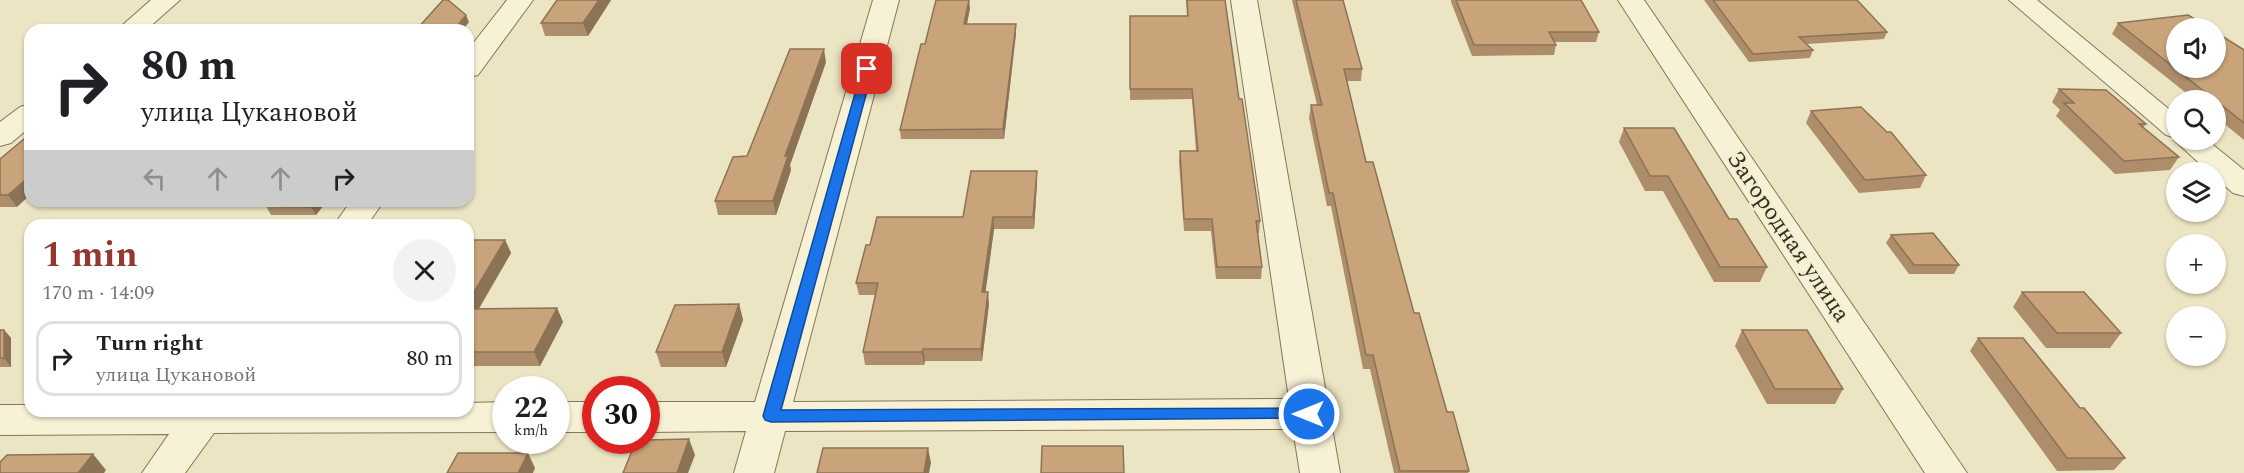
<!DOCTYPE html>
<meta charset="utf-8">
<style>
body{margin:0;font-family:Spectral,serif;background:#f2f2f2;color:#202124;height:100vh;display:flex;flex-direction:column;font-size:22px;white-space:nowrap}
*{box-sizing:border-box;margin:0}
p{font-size:20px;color:#757577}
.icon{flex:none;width:33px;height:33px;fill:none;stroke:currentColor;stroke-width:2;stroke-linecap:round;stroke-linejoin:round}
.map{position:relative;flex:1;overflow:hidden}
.panel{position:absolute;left:24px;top:219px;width:450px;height:198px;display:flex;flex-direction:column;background:#fff;border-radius:18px;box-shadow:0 2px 4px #0004}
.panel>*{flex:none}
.guide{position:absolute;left:24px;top:24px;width:450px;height:183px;border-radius:18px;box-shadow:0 2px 4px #0004;background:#fff;color:#202124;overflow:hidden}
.controls{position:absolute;left:2166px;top:18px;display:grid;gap:12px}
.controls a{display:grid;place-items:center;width:60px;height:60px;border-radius:50%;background:#fff;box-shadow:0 2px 4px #0004;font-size:30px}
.speed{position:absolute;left:492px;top:376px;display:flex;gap:12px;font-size:30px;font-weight:700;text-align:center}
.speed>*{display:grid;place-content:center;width:78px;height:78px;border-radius:50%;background:#fff;box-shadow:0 2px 4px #0004;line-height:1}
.speed small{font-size:15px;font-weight:400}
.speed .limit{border:9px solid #d22;background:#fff;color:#111}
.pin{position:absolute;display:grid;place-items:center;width:51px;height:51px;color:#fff;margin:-26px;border-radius:12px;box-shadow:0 3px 9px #0006}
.me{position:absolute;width:66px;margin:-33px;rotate:270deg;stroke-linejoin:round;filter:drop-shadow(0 0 4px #0008)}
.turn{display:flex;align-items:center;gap:21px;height:126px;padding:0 18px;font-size:27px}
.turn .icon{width:78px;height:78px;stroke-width:2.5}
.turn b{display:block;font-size:42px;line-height:51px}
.lanes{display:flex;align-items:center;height:57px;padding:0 18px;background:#0003;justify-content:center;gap:30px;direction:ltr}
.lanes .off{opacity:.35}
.round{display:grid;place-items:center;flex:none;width:63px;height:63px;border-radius:32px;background:#f2f2f2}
.summary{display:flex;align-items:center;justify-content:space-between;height:102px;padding:0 18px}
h1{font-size:36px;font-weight:700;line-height:45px;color:#92382e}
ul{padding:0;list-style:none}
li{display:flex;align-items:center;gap:18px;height:75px;margin:0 12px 9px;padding:0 6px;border:3px solid #e0e0e0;border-radius:18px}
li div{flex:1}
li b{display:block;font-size:22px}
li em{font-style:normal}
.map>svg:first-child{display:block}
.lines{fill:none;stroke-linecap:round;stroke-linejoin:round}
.street-casing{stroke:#86765b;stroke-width:2}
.street{fill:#f7f1d6;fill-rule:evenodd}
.wall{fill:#ad8d6a}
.shaded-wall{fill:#8d7356}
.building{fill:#c9a47b;stroke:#8d7356;stroke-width:1.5}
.route{fill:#1a73e8;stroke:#114b97;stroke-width:1.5}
.labels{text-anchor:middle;stroke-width:4.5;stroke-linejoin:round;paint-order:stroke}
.street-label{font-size:24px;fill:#362d1e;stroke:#f4eed3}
</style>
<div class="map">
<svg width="2244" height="473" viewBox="0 0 2244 473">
<rect width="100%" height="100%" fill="#ece5c3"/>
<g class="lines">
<defs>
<g id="street">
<polygon points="151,0 180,0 146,30 117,30"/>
<polygon points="507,0 533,0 478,75 468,77 468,50"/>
<polygon points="873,0 899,0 793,402 1289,399 1231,0 1257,0 1340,473 1300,473 1293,429 785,431 774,473 734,473 746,431 646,432 646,402 755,402"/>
<polygon points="1618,0 1644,0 1967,473 1925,473"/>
<polygon points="2009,0 2037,0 2176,115 2176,140 2207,140 2244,170 2244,196 2233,193 2216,178 2216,172 2209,172 2174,140 2176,138 2166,135"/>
<polygon points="30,104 30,127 11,143 0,146 0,122 20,107"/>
<polygon points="351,201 384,201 367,225 334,225"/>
<polygon points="506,402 506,432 214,433 185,473 142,473 169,434 0,435 0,405 30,405 30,411 468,411 468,403"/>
<rect x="556" y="402" width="40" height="30"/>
</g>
</defs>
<use href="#street" class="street-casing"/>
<use href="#street" class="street"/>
</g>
<g class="wall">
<polygon points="557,0 611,0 588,36 545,36 541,23"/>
<polygon points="1186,0 1225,0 1239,99 1260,221 1259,233 1258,233 1262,267 1261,279 1216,279 1211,231 1184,231 1179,162 1180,151 1196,151 1192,99 1130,100 1130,16 1187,16"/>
<polygon points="1292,0 1343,0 1362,69 1361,81 1347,81 1366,162 1414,313 1447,412 1469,471 1468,473 1394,473 1370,369 1363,369 1331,206 1327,206 1309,118 1311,105 1317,105"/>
<polygon points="1451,0 1581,0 1599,32 1596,42 1554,42 1556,45 1554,55 1472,56 1451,2"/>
<polygon points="1704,0 1857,0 1887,32 1884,39 1807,44 1813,50 1810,58 1749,62"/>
<polygon points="970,8 967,24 1016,33 1004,139 901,139 900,130 925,44"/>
<polygon points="2118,23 2244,50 2244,140 2216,117 2216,100 2195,100 2112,34"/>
<polygon points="826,62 790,165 791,170 776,215 718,215 715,201 747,156"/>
<polygon points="2059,89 2146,124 2143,128 2179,157 2170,170 2115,174 2056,116 2060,110 2052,102"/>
<polygon points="1811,111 1926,175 1920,188 1859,193 1806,123"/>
<polygon points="1624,128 1729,219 1767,267 1760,282 1714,282 1663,191 1645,191 1619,142"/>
<polygon points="0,159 17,207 0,207"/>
<polygon points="1037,183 1034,229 994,229 985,292 989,304 982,361 925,361 924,365 865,365 863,352 875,295 859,295 856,283 870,245 963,217"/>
<polygon points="271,201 327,201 316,215 271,215 266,206"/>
<polygon points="1891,235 1959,265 1954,274 1909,274 1886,243"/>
<polygon points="505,240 511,253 479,309 557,308 563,322 540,366 468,366 468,243"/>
<polygon points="2022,292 2121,333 2110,348 2046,348 2013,307"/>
<polygon points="739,304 743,320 726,367 661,367 656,352"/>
<polygon points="0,330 4,330 11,338 11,367 0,367"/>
<polygon points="1742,330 1843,389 1835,404 1767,404 1735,346"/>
<polygon points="1978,338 2080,408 2125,458 2114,470 2057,471 1970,351"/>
</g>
<g class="shaded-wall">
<polygon points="599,0 611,0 588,36 583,23"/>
<polygon points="969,0 970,8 965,33 964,24"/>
<polygon points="466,15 469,22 463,30 454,30"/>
<polygon points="1016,24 1016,33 1004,139 1003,129"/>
<polygon points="824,49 826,62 790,165 791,170 776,215 773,201 785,156"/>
<polygon points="1037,171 1037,183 1034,229 1033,217"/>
<polygon points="30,176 30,195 17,207 8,195"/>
<polygon points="316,201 327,201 316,215 311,207"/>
<polygon points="993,217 994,229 984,304 982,292"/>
<polygon points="505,240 511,253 470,323 468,318 468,302"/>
<polygon points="988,292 989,304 982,361 981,349"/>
<polygon points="739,304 743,320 726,367 722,352"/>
<polygon points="557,308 563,322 540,366 534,352"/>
<polygon points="4,330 11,338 11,367 4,358"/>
<polygon points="923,349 925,361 924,365 922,352"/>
<polygon points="689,439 695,455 688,473 677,473"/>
<polygon points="928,448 931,463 929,473 924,473"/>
<polygon points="528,453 535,468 533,473 518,473"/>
<polygon points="93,454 106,470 104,473 78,473"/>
</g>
<g class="building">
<polygon points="443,0 448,0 466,15 454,30 416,30"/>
<polygon points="557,0 599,0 583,23 541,23"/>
<polygon points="936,0 969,0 964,24 1016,24 1003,129 900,130 921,44 925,44"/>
<polygon points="1187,0 1225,0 1239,99 1242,99 1260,221 1256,221 1262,267 1217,267 1212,219 1184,219 1180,151 1198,151 1192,89 1130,89 1130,16 1188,16"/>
<polygon points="1296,0 1343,0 1362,69 1344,69 1366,162 1373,162 1414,313 1419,313 1447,412 1453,412 1469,471 1400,471 1373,355 1366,355 1333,193 1329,193 1311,105 1322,105"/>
<polygon points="1456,0 1581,0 1599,32 1549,32 1556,45 1474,45"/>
<polygon points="1713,0 1857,0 1887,32 1799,37 1813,50 1753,54"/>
<polygon points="2188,15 2209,28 2176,28 2176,68 2216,68 2216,32 2244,50 2244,123 2118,23"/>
<polygon points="790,49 824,49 785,156 788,156 773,201 715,201 733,157 747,156"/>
<polygon points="2059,89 2106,90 2146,124 2139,124 2179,157 2124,161 2064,103 2074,103"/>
<polygon points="1861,107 1887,132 1891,132 1926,175 1865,180 1811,111"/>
<polygon points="1624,128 1674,128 1729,219 1737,219 1767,267 1720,267 1668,176 1650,176"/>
<polygon points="30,134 30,176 8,195 0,195 0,159"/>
<polygon points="971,171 1037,171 1033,217 993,217 982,292 988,292 981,349 923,349 922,352 863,352 878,283 856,283 866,245 870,245 877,217 963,217"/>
<polygon points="271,201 316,201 311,207 266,206"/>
<polygon points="1933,233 1959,265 1914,265 1891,235"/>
<polygon points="470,240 505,240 468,302 468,243"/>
<polygon points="2022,292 2084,292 2121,333 2057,333"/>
<polygon points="739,304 722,352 656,352 675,305"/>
<polygon points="557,308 534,352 468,352 468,309"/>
<rect x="0" y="330" width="4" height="28"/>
<polygon points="1742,330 1807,330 1843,389 1775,389"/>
<polygon points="1978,338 2023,338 2080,408 2084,408 2125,458 2067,458"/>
<polygon points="689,439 677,473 623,473 636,441 646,441 646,440"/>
<polygon points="1042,446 1123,446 1124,473 1041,473"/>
<polygon points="823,448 928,448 924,473 817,473"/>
<polygon points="458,453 528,453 518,473 447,473"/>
<polygon points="93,454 78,473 0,473 0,462 7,455"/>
</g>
<polygon class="route" points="867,66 873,69 781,410 1309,408 1315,409 1317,414 1315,418 771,422 765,420 763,416 862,69"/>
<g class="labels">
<g class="street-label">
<text transform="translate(1789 236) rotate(56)" y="8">Загородная улица</text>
</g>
</g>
</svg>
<div class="controls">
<a><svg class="icon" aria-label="sound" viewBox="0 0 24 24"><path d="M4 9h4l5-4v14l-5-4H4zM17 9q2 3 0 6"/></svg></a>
<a><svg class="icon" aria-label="search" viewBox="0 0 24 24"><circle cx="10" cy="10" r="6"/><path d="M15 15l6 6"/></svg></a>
<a><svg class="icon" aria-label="layers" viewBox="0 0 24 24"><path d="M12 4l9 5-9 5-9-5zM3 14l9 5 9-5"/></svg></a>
<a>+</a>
<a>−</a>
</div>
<div class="speed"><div>22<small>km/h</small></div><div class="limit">30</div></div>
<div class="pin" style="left:867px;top:69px;background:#d93025"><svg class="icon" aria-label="arrive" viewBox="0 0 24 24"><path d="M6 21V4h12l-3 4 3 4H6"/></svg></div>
<svg class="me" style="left:1309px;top:414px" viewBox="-20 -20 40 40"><circle r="17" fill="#1a73e8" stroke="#fff" stroke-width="3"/><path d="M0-11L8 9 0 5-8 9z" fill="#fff"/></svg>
<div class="guide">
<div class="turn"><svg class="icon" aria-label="right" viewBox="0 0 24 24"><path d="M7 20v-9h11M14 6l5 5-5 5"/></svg><div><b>80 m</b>улица Цукановой</div></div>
<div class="lanes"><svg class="icon off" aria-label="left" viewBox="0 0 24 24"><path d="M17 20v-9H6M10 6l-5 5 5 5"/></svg><svg class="icon off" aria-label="ahead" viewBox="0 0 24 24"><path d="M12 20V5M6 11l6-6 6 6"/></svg><svg class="icon off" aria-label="ahead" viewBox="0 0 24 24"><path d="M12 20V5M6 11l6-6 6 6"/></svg><svg class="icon" aria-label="right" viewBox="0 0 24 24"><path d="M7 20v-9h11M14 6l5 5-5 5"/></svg></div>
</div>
<section class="panel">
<div class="summary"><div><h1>1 min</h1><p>170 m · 14:09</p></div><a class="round"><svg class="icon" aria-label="close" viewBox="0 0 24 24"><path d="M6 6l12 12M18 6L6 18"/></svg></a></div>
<ul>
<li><svg class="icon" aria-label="right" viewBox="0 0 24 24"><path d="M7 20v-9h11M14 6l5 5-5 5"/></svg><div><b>Turn right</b><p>улица Цукановой</p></div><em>80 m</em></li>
</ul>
</section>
</div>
